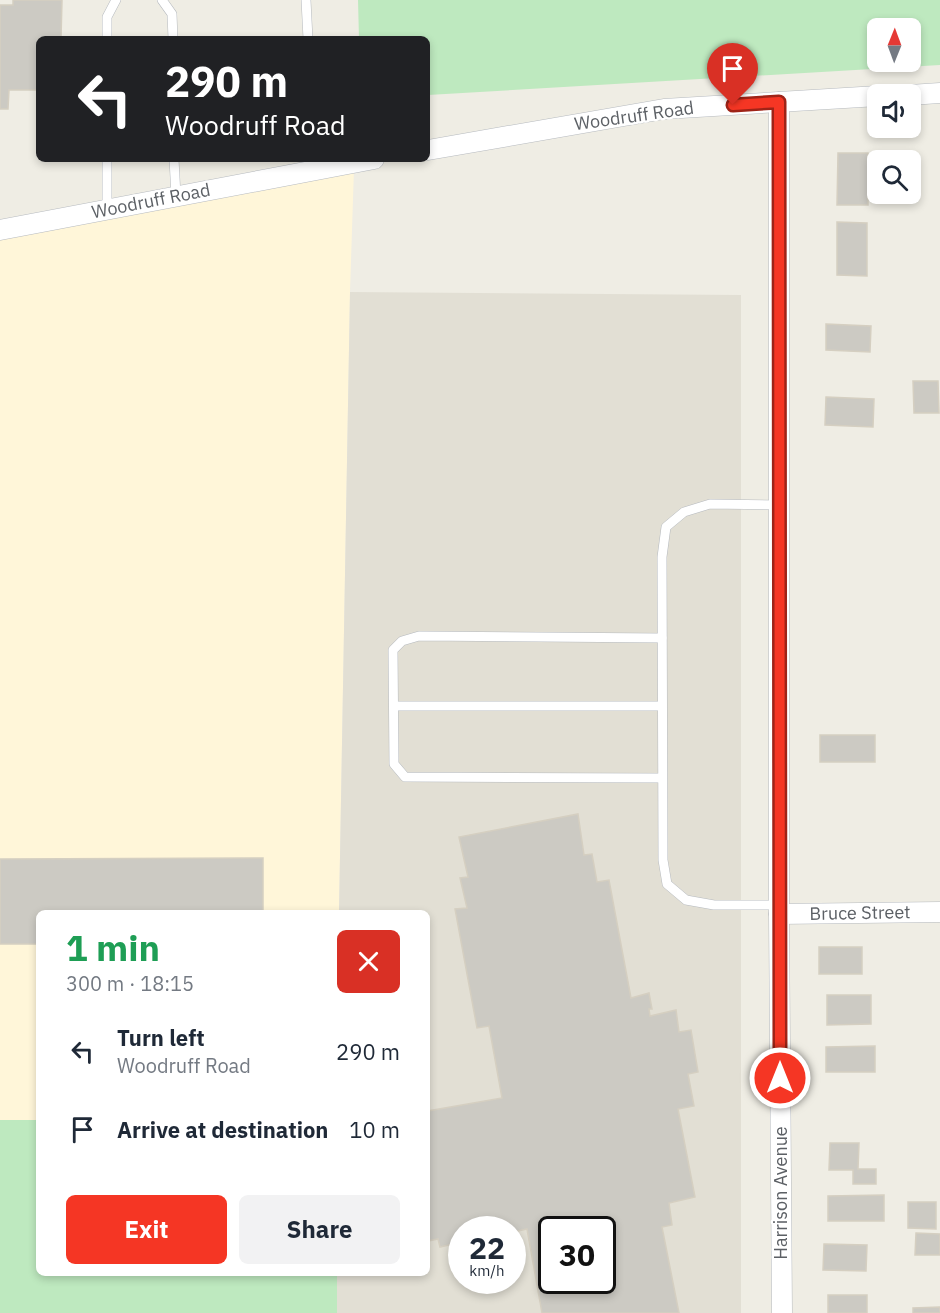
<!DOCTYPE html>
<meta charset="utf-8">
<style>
body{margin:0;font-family:"IBM Plex Sans",sans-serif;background:#f2f2f3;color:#1f2937;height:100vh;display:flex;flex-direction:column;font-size:22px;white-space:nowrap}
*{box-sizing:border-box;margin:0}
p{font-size:20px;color:#747a83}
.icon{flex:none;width:33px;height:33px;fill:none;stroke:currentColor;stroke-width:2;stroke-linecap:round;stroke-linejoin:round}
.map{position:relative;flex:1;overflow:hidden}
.details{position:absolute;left:36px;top:910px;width:394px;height:366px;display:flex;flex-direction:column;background:#fff;border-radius:9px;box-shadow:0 3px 9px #0003}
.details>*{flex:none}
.hud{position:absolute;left:36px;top:36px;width:394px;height:126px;border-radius:9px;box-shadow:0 3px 9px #0003;background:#202124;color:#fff;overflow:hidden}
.needle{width:39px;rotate:1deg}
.fabs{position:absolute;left:867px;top:18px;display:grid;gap:12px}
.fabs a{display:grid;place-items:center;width:54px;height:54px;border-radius:9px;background:#fff;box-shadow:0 3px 9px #0003;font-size:30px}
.speed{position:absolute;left:448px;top:1216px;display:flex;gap:12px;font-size:30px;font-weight:700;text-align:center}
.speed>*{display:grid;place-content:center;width:78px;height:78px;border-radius:50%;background:#fff;box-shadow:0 3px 9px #0003;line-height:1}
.speed small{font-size:15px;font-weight:400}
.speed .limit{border:3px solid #111;border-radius:9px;background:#fff;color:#111}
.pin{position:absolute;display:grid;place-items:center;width:51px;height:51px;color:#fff;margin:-62px -26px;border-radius:50% 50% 50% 0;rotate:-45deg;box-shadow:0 0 6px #0007}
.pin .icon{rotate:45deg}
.me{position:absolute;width:66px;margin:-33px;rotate:0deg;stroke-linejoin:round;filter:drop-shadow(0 0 4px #0008)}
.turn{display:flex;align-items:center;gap:21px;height:126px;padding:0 30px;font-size:27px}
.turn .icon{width:78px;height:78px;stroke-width:2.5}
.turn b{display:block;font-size:42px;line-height:51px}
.round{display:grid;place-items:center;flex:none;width:63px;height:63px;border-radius:9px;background:#f2f2f3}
.overview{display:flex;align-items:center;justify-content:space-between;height:102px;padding:0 30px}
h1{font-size:36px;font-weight:700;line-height:45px;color:#1e9e55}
.cta{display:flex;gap:12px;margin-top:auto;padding:12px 30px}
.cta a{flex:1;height:69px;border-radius:9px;background:#f53624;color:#fff;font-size:24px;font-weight:700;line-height:69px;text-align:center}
.cta a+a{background:#f2f2f3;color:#1f2937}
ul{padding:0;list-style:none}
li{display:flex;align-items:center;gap:18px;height:78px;padding:0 30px}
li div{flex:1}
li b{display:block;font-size:22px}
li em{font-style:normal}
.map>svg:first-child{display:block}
.commercial{fill:#fff6d9}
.education{fill:#e2dfd4;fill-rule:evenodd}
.green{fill:#bee9bf;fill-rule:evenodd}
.building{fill:#cccac3;stroke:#d5cfc1;stroke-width:1.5;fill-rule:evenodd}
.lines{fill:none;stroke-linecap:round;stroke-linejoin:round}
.lane-casing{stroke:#b6babf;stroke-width:10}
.street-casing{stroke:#b6babf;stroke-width:21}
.lane{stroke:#fff;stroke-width:9}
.street{stroke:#fff;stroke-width:20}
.route-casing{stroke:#9f2317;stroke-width:15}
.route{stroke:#f53624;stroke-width:10}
.labels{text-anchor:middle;stroke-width:4.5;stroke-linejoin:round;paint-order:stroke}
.street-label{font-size:18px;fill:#5c6065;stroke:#fff}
</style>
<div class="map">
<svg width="940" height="1313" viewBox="0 0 940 1313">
<rect width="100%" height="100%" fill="#efede4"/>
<polygon class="commercial" points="354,168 350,292 339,913 39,914 39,1120 0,1120 0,230"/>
<path class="education" d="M350 292 741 295V1313H337V1274H428V914L339 913ZM462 1230H513V1281H462ZM552 1230H603V1281H552Z"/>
<g class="green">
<path d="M358 0H940V65L428 95V39H359ZM878 28H910V62H878Z"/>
<polygon points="0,1120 39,1120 39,1274 337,1274 337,1313 0,1313"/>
</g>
<g class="building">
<polygon points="13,0 62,0 61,39 39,39 39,90 9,90 8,109 0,109 0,5 13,5"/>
<polygon points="838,153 868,153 868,205 837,205"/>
<polygon points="837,222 867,223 867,276 837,275"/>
<polygon points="826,324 871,326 870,352 826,350"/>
<polygon points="913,381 938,381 939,413 914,413"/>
<polygon points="826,397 874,399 873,427 825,425"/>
<rect x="820" y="735" width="55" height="27"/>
<path d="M578 814 584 855 592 854 597 882 609 880 631 998 649 993 652 1009H649L650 1016 676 1010 679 1032 691 1030 698 1072 688 1074 694 1106 678 1109 695 1197 669 1203 672 1225 662 1227 679 1313H542L527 1229 513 1232V1230H462V1242L440 1247 438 1239 428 1241V1111L502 1098 489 1026 477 1028 455 909 467 908 460 878 468 877 459 837ZM552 1230H603V1281H552Z"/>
<polygon points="263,858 263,914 39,914 39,944 0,944 0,859"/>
<rect x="819" y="947" width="43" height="27"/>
<polygon points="827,995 871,995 871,1024 827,1025"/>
<polygon points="875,1046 875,1072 826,1072 826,1047"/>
<polygon points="830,1143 859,1143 858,1169 876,1169 876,1184 853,1184 853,1170 829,1170"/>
<polygon points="884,1195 884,1221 828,1221 828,1196"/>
<polygon points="908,1202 936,1202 936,1229 908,1228"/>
<polygon points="916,1233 940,1234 940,1255 915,1255"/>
<polygon points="824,1244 867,1245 866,1271 823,1270"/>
<rect x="828" y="1295" width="39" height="18"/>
<polygon points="940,1307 940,1313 913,1313 913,1308"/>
</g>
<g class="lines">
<defs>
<g id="lane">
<polyline points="162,0 172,14 173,39"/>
<polyline points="306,0 308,39"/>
<polyline points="107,39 107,17 116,0"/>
<polyline points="107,159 107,209"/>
<polyline points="174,159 176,196"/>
<polyline points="779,505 710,504 684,512 666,527 662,557 663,860 667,884 686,900 714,905 779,905"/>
<polyline points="662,638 419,636 402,641 393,650 394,764 405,777 662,778"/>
<polyline points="394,706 662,706"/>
</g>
<g id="street">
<polyline points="910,95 940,93"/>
<polyline points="779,102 779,914 782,1313"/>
<polyline points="428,150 664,109 878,96"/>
<polyline points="0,230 374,159"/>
<polyline points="779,914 940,912"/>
</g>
</defs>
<use href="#lane" class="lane-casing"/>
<use href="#street" class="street-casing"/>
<use href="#lane" class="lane"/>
<use href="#street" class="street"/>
</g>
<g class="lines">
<defs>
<polyline id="route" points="733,105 779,102 780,1078"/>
</defs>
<use href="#route" class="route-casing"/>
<use href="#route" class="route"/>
</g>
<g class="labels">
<g class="street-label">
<text transform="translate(634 116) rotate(-8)" y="6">Woodruff Road</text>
<text transform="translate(151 201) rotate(-11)" y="6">Woodruff Road</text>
<text transform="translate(860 913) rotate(-1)" y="6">Bruce Street</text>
<text transform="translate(781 1193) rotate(-90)" y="6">Harrison Avenue</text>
</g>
</g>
</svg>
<div class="fabs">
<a><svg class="needle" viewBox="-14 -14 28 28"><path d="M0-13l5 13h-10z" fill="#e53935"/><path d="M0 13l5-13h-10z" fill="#747a83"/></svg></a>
<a><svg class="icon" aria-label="sound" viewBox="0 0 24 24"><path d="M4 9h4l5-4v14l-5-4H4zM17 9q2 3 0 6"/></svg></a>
<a><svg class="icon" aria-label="search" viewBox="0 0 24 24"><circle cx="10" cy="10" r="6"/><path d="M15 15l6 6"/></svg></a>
</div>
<div class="speed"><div>22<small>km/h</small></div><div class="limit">30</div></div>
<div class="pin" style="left:733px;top:105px;background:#d93025"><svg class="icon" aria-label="arrive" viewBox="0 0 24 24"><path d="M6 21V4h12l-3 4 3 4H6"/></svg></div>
<svg class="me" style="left:780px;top:1078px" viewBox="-20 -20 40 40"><circle r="17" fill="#f53624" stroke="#fff" stroke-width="3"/><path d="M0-11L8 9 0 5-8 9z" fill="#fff"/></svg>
<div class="hud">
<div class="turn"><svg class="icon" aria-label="left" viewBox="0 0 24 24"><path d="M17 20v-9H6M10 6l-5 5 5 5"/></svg><div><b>290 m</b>Woodruff Road</div></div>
</div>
<section class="details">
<div class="overview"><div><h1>1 min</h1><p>300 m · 18:15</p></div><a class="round" style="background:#d93025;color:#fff"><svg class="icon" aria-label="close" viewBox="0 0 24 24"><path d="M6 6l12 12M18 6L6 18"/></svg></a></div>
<ul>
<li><svg class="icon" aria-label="left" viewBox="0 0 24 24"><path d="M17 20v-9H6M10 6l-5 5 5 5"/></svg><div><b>Turn left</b><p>Woodruff Road</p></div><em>290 m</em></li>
<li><svg class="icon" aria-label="arrive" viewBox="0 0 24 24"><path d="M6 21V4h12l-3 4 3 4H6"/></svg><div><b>Arrive at destination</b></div><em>10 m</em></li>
</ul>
<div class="cta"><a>Exit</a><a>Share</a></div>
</section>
</div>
